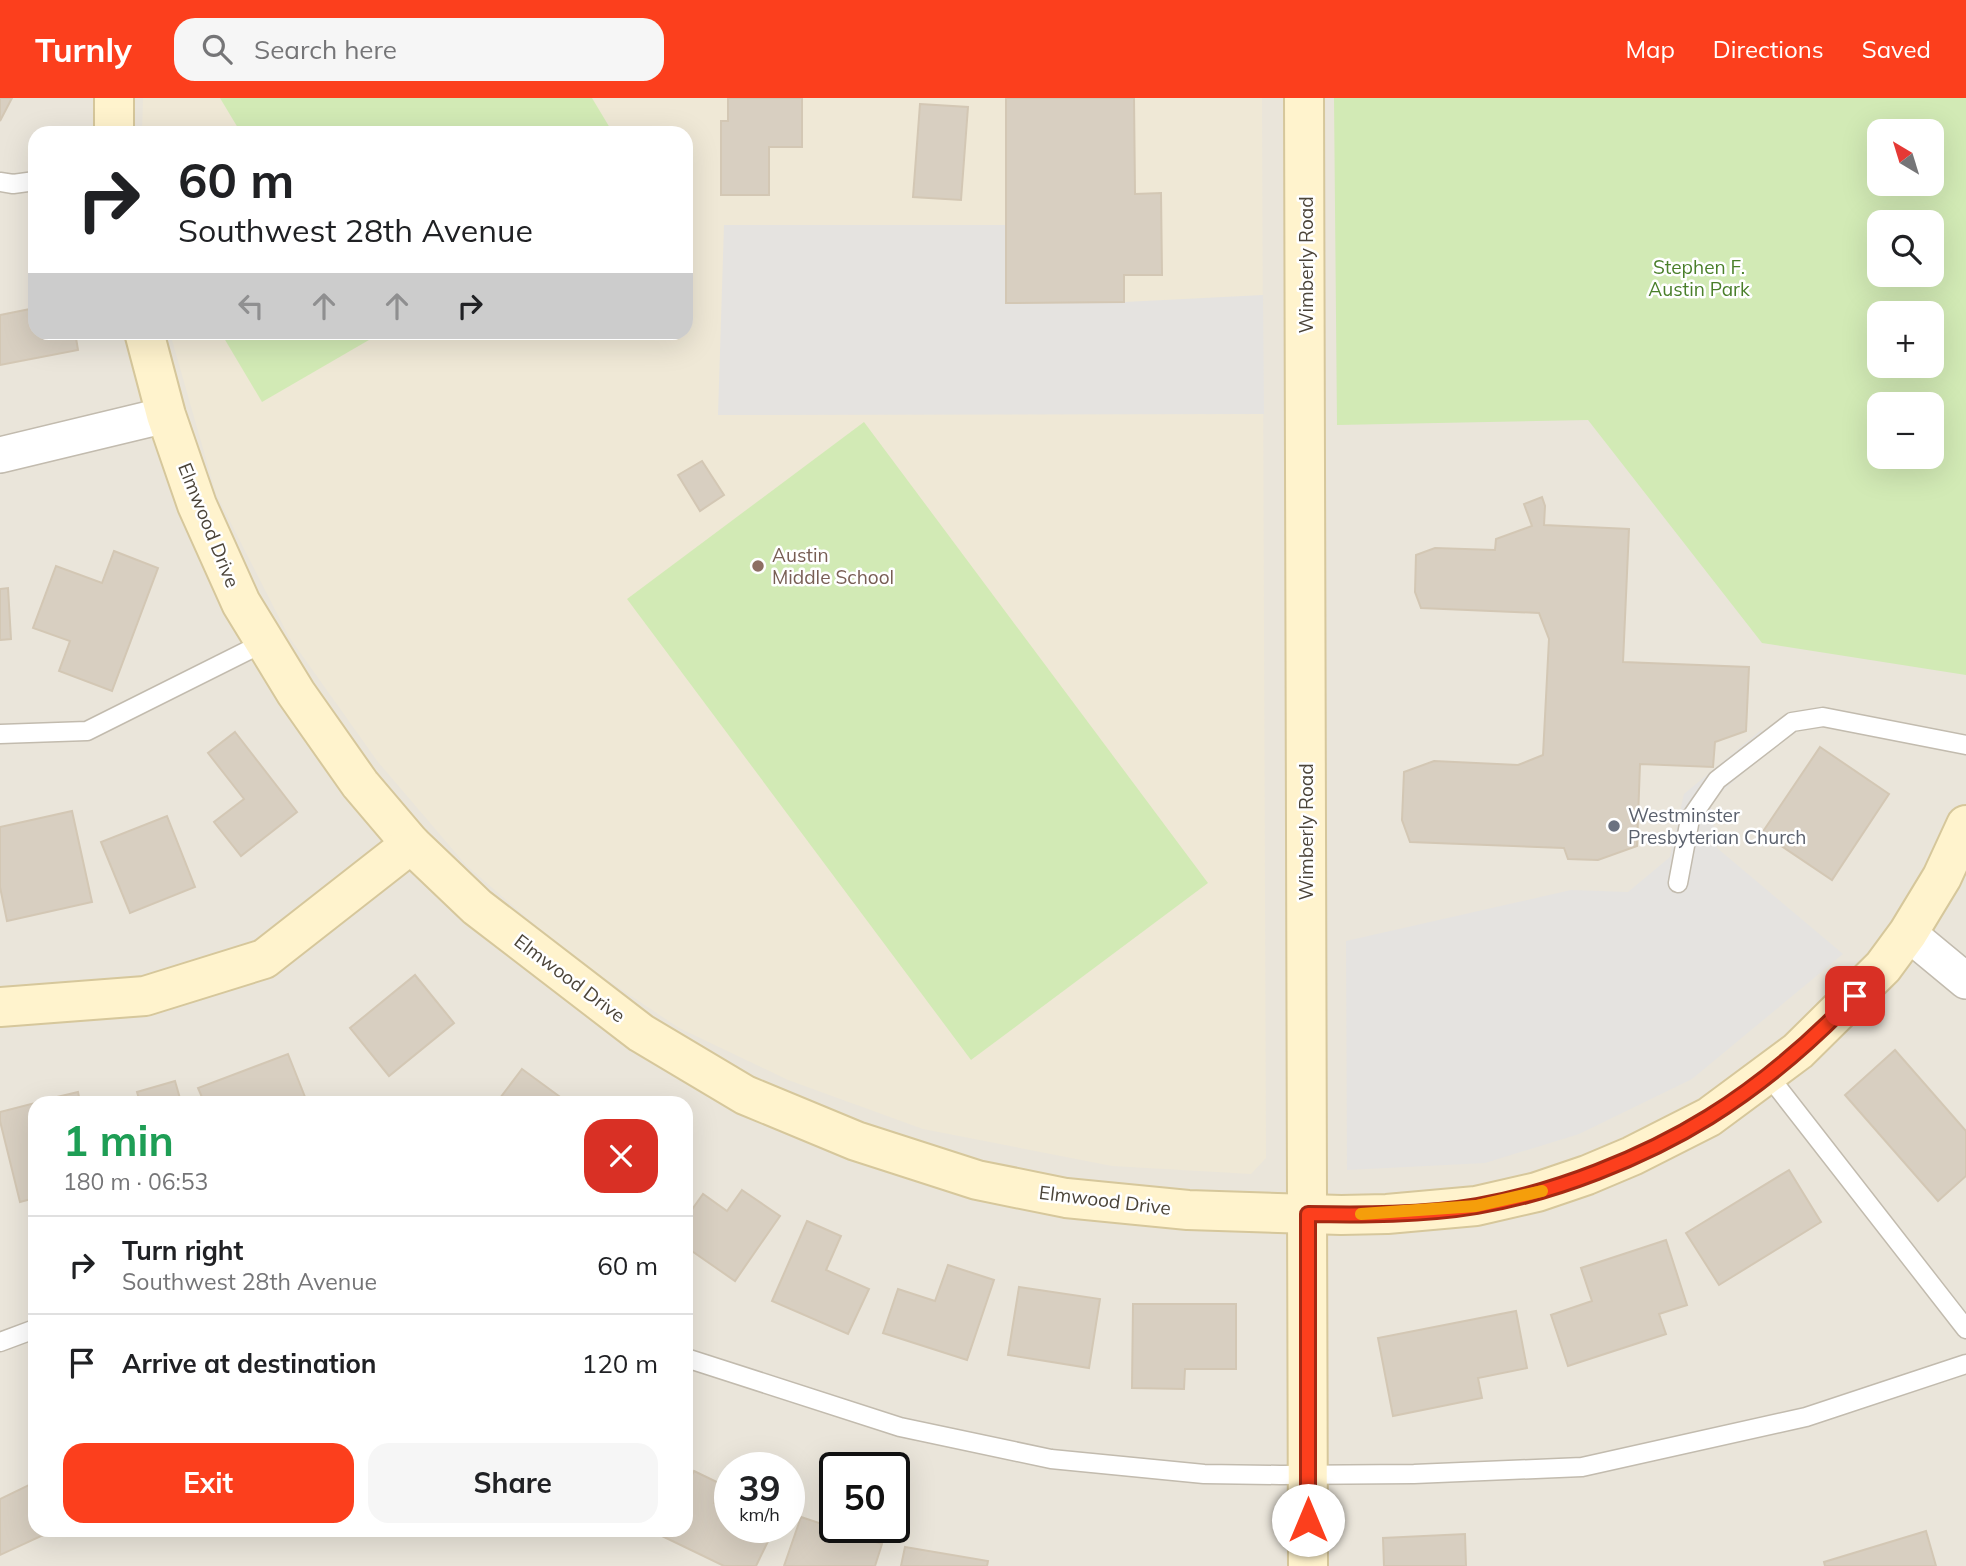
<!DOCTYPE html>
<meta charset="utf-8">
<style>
body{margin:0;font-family:Mulish,sans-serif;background:#f6f6f6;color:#202124;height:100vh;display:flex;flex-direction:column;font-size:26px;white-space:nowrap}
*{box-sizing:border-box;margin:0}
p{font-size:23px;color:#757577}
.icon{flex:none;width:38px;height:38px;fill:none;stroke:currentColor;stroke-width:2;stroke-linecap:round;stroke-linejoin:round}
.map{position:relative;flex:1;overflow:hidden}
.side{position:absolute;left:28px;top:998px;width:665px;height:441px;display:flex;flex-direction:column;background:#fff;border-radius:21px;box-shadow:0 7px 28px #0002}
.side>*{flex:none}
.top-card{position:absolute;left:28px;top:28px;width:665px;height:214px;border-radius:21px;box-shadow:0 7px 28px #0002;background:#fff;color:#202124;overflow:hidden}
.needle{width:46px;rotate:322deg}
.tools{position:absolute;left:1867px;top:21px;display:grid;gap:14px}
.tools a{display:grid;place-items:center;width:77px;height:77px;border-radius:14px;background:#fff;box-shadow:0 7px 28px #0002;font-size:35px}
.speed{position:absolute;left:714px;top:1354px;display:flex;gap:14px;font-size:35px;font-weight:700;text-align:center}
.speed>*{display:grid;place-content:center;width:91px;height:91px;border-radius:50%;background:#fff;box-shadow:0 7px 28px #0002;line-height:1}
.speed small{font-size:18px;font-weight:400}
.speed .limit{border:4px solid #111;border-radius:10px;background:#fff;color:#111}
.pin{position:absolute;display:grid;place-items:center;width:60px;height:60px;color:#fff;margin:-30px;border-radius:14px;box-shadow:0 4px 10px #0006}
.me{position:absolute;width:77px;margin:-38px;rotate:0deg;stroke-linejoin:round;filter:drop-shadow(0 0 5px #0008)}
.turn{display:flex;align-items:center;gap:24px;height:147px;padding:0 35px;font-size:32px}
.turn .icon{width:91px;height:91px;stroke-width:2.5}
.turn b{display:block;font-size:49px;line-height:60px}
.lanes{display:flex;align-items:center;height:66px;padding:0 35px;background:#0003;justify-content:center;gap:35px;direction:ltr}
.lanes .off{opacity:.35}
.round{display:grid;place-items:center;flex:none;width:74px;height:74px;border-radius:21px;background:#f6f6f6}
.overview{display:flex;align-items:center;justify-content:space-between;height:119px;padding:0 35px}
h1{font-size:42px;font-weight:700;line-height:52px;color:#1e9e55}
.action{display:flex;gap:14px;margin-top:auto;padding:14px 35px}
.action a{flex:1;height:80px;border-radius:21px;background:#fc3f1d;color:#fff;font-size:28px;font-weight:700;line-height:80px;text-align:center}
.action a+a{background:#f6f6f6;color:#202124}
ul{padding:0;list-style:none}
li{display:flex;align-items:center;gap:21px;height:98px;padding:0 35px;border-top:2px solid #e0e0e0}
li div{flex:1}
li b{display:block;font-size:26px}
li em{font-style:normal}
header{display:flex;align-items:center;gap:42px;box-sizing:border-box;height:98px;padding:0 35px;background:#fc3f1d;color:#fff}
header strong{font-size:33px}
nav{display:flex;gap:38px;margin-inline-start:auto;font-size:24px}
.search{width:490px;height:63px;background:#f6f6f6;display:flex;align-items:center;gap:18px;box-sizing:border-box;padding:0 24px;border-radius:21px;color:#757577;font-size:26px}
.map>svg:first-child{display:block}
.residential{fill:#eae5da;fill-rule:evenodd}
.education{fill:#efe8d6}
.green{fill:#d2eab5;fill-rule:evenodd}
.parking{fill:#e5e3e0}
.building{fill:#d8cfc1;stroke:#d3c7b4;stroke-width:2}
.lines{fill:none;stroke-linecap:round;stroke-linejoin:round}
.service-casing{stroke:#c2bbae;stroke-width:21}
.minor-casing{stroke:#c2bbae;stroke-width:38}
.secondary-casing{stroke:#d6c79b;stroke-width:42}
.service{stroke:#fff;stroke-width:18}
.minor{stroke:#fff;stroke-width:35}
.secondary{stroke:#fff3cd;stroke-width:38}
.route-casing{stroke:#a42913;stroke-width:18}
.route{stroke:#fc3f1d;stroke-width:12}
.slow{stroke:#f59e0b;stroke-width:12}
.education-dot{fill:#8d6e63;stroke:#fff;stroke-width:2.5}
.worship-dot{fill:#6b7280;stroke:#fff;stroke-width:2.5}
.labels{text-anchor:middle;stroke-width:5;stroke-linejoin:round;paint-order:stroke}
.street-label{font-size:19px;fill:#4b4439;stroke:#fff}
.park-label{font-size:19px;fill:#4a7f2a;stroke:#fff}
.education-label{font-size:19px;fill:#785e54;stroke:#fff;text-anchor:start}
.worship-label{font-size:19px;fill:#5b616d;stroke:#fff;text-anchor:start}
</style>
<header>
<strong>Turnly</strong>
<div class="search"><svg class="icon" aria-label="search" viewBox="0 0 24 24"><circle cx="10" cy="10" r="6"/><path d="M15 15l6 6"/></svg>Search here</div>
<nav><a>Map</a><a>Directions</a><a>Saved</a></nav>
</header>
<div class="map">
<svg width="1966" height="1468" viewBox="0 0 1966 1468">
<rect width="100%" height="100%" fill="#f6f3ec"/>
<path class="residential" d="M0 0H1966V1468H0ZM1880 33H1932V86H1880ZM35 35H686V234H35ZM1880 124H1932V177H1880ZM1880 215H1932V268H1880ZM1880 306H1932V359H1880ZM35 1004H686V1432H35ZM730 1370H789V1430H730ZM835 1370H894V1430H835Z"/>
<polygon class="education" points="143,0 1262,0 1266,1060 1251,1076 1112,1068 923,1031 788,982 679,930 567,855 466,767 378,664 289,539 216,396 170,235 686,234 686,35 142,35"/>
<g class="green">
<polygon points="220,0 592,0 613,35 241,35"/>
<path d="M1334 0H1966V577L1762 545 1588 322 1337 327ZM1880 33H1932V86H1880ZM1880 124H1932V177H1880ZM1880 215H1932V268H1880ZM1880 306H1932V359H1880Z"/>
<polygon points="221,235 381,235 262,304"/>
<polygon points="864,324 1208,785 971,962 627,501"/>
</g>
<g class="parking">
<polygon points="724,127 1007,127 1007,205 1124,204 1263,197 1264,316 718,317"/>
<polygon points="1761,632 1776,646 1710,704 1717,750 1843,856 1692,981 1579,1036 1485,1065 1347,1072 1346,843 1571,792 1628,794 1670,759 1684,696"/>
</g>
<g class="building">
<polygon points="0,0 12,0 0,23"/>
<polygon points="728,0 802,0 802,49 769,49 769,97 721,97 721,23 728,23"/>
<polygon points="1006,0 1134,0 1135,96 1161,95 1162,177 1124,177 1124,204 1006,205"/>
<polygon points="920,6 968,9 961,102 913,99"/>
<polygon points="35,210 35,234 75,234 78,252 0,267 0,217"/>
<polygon points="702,363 724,397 700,413 678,377"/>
<polygon points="1542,399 1545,408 1544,427 1629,431 1623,564 1749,569 1746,633 1715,644 1713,669 1640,666 1637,748 1598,762 1568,761 1564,750 1410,744 1402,722 1404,674 1434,663 1518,667 1543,657 1549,541 1539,515 1421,510 1415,494 1416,457 1435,450 1495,452 1496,441 1532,428 1524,406"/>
<polygon points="114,453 158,470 112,593 59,573 70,543 33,530 56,468 102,485"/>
<polygon points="8,490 11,541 0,542 0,491"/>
<polygon points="235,634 297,714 241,758 214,724 244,701 208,655"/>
<polygon points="1820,649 1889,696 1832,782 1762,735"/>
<polygon points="72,713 92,804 7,823 0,789 0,729"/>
<polygon points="167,718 195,789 130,815 101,744"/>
<polygon points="415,877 454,925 389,978 350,930"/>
<polygon points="1895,952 1966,1033 1966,1078 1938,1103 1845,997"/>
<polygon points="288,956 307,1004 204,1004 198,990"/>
<polygon points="522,971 567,1004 497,1004"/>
<polygon points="175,983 181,1004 140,1004 137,994"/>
<polygon points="78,994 80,1004 36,1004"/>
<polygon points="35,1005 35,1100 20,1104 0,1023 0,1014"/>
<polygon points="1789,1072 1821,1124 1719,1187 1686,1135"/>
<polygon points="742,1092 780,1118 735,1183 686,1149 686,1120 703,1096 727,1113"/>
<polygon points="807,1123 841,1138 826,1172 869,1191 848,1236 772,1203"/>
<polygon points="1666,1142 1687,1207 1659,1216 1666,1236 1568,1268 1551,1217 1592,1203 1581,1170"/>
<polygon points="948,1167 994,1182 967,1262 883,1235 898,1191 935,1203"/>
<polygon points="1019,1189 1100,1201 1089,1270 1008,1257"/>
<polygon points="1133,1206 1236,1206 1236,1271 1185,1271 1184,1291 1132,1290"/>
<polygon points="1516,1213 1527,1270 1478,1280 1482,1300 1393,1318 1378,1240"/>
<polygon points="694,1373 723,1387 714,1405 730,1412 730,1430 765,1430 773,1433 756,1468 724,1468 662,1438 666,1432 686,1432 686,1389"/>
<polygon points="33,1385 35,1390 35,1432 54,1432 0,1457 0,1401"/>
<polygon points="801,1419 882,1446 875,1468 784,1468"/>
<polygon points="1926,1433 1936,1468 1825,1468 1824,1464"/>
<polygon points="1465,1436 1466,1468 1384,1468 1383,1440"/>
<polygon points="905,1449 988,1463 987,1468 901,1468"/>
</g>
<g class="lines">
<defs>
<g id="service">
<polyline points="0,84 13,86 35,83"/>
<polyline points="0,636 87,633 265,544"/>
<polyline points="1678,785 1690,721 1717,682 1792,624 1823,619 1966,647"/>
<polyline points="1768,977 1966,1231"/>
<polyline points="0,1244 35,1231"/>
<polyline points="686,1260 900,1329 1051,1361 1204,1376 1280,1377 1414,1376 1582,1369 1806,1319 1966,1266"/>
</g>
<g id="minor">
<polyline points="0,357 166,317"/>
<polyline points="1908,835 1966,883"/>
</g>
<g id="secondary">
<polyline points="1304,0 1308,1468"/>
<polyline points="114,35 114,0"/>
<polyline points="144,234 166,317 197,407 241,505 296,595 360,686 411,746 477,809 641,935 745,997 856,1043 977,1082 1066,1100 1188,1112 1341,1117 1387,1116 1476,1108 1537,1094 1587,1077 1632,1058 1709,1019 1798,953 1883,869 1908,835 1942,779 1966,727"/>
<polyline points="0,909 145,898 264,861 411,746"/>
</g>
</defs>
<use href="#service" class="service-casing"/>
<use href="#minor" class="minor-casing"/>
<use href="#secondary" class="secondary-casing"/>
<use href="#service" class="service"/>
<use href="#minor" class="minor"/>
<use href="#secondary" class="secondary"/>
</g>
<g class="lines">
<defs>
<path id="route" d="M1308 1422V1116C1362 1117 1424 1117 1477 1108 1554 1095 1643 1060 1709 1019 1762 986 1812 943 1855 898"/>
</defs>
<use href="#route" class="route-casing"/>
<use href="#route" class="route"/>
<polyline class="slow" points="1361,1116 1476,1108 1542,1093"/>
</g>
<circle class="education-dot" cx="758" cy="468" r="7"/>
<circle class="worship-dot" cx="1614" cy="728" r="7"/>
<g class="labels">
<g class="street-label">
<text transform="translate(1306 167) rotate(-90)" y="7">Wimberly Road</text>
<text transform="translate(209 427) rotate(68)" y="7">Elmwood Drive</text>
<text transform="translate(1306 734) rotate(-90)" y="7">Wimberly Road</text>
<text transform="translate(570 880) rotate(37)" y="7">Elmwood Drive</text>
<text transform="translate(1105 1102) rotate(7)" y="7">Elmwood Drive</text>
</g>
<g class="park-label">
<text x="1699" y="176">Stephen F.<tspan x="1699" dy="22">Austin Park</tspan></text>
</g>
<g class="education-label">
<text x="772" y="464">Austin<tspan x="772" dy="22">Middle School</tspan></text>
</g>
<g class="worship-label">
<text x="1628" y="724">Westminster<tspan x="1628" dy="22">Presbyterian Church</tspan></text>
</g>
</g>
</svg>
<div class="tools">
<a><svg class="needle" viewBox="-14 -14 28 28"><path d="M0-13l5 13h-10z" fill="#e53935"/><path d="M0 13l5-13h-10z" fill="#757577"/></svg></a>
<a><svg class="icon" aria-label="search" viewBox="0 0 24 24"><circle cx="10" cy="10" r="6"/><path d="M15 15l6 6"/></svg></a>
<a>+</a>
<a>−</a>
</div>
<div class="speed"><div>39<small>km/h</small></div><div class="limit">50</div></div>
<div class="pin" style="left:1855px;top:898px;background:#d93025"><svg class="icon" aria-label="arrive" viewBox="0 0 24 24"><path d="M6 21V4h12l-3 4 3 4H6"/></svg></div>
<svg class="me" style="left:1308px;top:1422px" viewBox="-20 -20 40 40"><circle r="19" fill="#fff"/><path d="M0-13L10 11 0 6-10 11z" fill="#fc3f1d"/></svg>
<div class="top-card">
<div class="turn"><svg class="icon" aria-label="right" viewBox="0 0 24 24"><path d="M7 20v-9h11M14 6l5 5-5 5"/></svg><div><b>60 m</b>Southwest 28th Avenue</div></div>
<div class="lanes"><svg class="icon off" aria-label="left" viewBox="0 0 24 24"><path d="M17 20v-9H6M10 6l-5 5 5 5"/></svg><svg class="icon off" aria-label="ahead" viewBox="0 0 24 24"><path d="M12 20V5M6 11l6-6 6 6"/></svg><svg class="icon off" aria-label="ahead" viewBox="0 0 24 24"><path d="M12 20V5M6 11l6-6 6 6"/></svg><svg class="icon" aria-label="right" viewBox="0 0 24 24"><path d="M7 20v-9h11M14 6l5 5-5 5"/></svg></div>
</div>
<section class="side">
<div class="overview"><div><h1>1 min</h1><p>180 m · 06:53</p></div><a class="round" style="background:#d93025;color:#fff"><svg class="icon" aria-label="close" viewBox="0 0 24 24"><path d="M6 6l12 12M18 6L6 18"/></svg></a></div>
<ul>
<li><svg class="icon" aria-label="right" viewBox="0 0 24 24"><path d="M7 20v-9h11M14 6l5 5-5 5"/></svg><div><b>Turn right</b><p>Southwest 28th Avenue</p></div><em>60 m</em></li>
<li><svg class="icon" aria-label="arrive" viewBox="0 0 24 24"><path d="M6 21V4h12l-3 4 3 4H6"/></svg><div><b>Arrive at destination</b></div><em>120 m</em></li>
</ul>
<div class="action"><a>Exit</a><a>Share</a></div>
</section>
</div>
